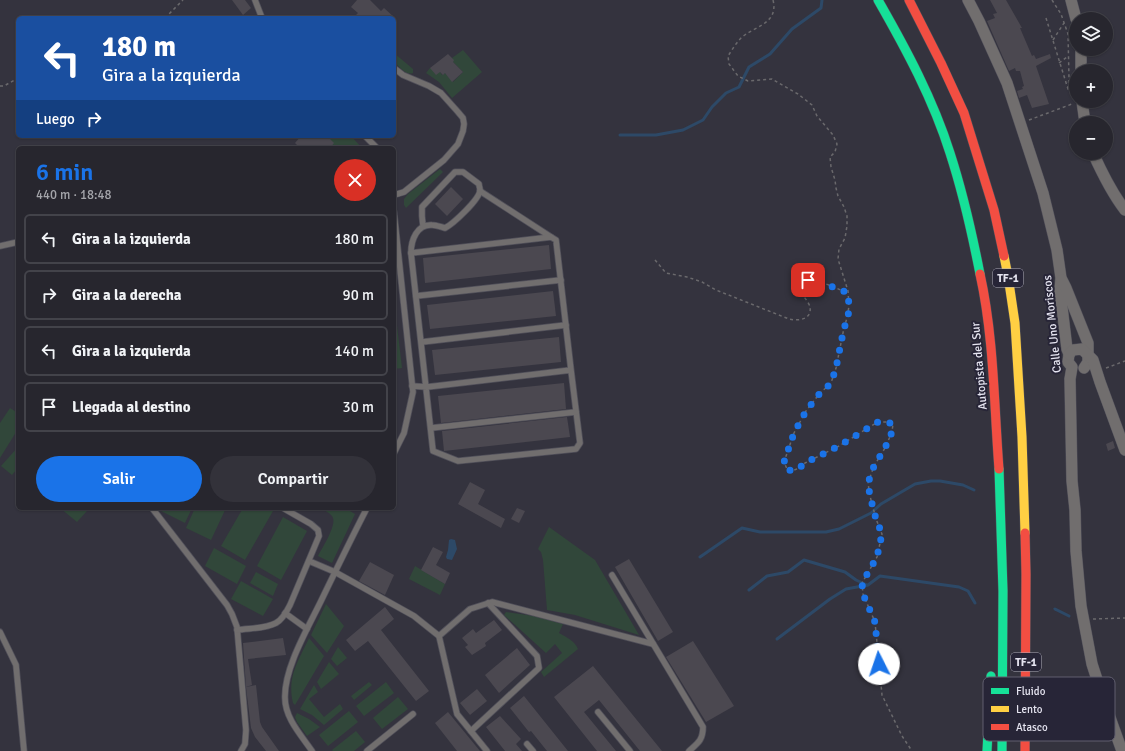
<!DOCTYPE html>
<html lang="es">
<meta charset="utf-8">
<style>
body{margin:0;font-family:Signika,sans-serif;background:#33323a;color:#f1f3f6;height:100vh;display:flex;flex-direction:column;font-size:15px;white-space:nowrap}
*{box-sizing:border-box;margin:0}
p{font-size:13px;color:#a4a5aa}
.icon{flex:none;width:22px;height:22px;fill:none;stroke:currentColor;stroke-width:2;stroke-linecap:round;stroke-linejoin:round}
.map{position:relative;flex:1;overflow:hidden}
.side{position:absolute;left:16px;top:146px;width:380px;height:364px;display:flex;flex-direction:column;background:#27262e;border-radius:6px;box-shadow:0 1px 3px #0004,0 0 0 1px #43434a}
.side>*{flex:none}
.top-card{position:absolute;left:16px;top:16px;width:380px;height:122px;border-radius:6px;box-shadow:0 1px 3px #0004,0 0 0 1px #43434a;background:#1a4fa0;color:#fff;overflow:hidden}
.buttons{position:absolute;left:1069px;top:12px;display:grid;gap:8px}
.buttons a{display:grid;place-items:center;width:44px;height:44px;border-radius:50%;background:#27262e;box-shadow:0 1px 3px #0004,0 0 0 1px #43434a;font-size:20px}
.pin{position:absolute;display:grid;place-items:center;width:34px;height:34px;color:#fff;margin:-17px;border-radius:8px;box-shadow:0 2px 6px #0006}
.me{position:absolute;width:44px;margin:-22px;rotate:356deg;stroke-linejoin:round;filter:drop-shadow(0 0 3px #0008)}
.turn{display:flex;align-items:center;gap:14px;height:84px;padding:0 20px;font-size:18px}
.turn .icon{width:52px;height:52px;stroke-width:2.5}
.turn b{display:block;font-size:28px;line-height:34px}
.then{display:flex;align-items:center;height:38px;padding:0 20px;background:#0003;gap:8px;font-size:15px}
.round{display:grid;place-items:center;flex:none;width:42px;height:42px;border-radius:21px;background:#33323a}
.headline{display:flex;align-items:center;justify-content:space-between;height:68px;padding:0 20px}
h1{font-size:24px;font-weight:600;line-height:30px;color:#1a73e8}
.action{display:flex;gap:8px;margin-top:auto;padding:8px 20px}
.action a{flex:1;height:46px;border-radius:24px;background:#1a73e8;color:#fff;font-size:16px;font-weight:600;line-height:46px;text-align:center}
.action a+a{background:#33323a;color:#f1f3f6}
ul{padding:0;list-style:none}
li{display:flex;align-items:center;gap:12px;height:50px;margin:0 8px 6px;padding:0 12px;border:2px solid #43434a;border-radius:6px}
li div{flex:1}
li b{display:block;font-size:15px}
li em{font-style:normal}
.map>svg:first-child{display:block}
.green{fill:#31473a}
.water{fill:#2d4967}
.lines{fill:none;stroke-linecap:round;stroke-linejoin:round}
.stream{stroke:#2d4967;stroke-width:3}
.building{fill:#4b4850}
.lane-casing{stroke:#51505a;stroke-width:7}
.street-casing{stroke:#51505a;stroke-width:12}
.fast-casing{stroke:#51505a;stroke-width:10}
.slow-casing{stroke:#51505a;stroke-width:10}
.jam-casing{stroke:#51505a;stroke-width:10}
.path{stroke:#6a696c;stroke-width:1.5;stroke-dasharray:3 3;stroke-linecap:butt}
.lane{stroke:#716e6e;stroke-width:5.5}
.street{stroke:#716e6e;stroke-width:11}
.fast{stroke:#16e098;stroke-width:9}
.slow{stroke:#ffcf43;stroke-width:9}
.jam{stroke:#f24e42;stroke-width:9}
.route{stroke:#1a73e8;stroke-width:7;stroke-dasharray:0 12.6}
.labels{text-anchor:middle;stroke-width:4;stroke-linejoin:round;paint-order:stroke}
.shield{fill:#272537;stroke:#acabb8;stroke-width:1}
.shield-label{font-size:11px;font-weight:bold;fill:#e5e4f0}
.street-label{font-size:12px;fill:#e5e4f0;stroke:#272537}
.key{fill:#272537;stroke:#605e6e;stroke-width:1}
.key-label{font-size:11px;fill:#e5e4f0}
</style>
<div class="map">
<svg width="1125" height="751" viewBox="0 0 1125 751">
<rect width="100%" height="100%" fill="#34333e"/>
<g class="green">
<polygon points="463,50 482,72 452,98 439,82 426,73 430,68 440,72 442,75 445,73 453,82 463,72 453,62 452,58"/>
<path d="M394 53 413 69V73C406 76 400 67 394 62Z"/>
<polygon points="324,136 351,136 362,148 335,148"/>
<polygon points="440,169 443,172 406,208 404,205 404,199 408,194"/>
<polygon points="394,300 402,368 394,369"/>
<polygon points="10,408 18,413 18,429 0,458 0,423"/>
<polygon points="18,447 18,468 12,475 1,466"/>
<polygon points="60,508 83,508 87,511 77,522"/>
<polygon points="163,508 192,508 185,523 161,511"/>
<polygon points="195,508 226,508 211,540 186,528"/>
<polygon points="243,508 267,508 273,511 245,560 221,546"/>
<path d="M320 508H345L355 514 332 563 318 556C322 548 336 527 333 518 332 514 324 510 320 508Z"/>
<polygon points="283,517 307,531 281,580 257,566"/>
<polygon points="549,527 595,560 639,635 575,615 547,610 543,560 541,552 538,549"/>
<polygon points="214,548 246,566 237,584 205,566"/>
<polygon points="415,566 445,584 440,595 409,579"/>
<polygon points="256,572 278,584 273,596 250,583"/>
<polygon points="241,581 273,599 263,616 231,599"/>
<polygon points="326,604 344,626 327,653 311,635"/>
<path d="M506 612 534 616 563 624 559 633C566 637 575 641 578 649L544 677 541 672 562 653 555 644 546 653 504 615Z"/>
<path d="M309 638 324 656 295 705 293 703C287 676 298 662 309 638Z"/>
<polygon points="338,647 347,658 337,666 331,659"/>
<polygon points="329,662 339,674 321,689 317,682"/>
<polygon points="369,682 372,685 354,700 351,696"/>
<polygon points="386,682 394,693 364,716 356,706"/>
<polygon points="314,685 318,692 309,699 324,717 340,704 343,709 324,725 312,715 300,709"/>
<polygon points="398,697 408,709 382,729 373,718"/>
<polygon points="349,711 358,722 328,746 319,735"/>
<polygon points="297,713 309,719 320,727 307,736 297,722 295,717"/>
<polygon points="356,731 365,742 354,751 333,751 332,750"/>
</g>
<polygon class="water" points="451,539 455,540 457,549 452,560 447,559 446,557 448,550 449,540"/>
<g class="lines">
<g class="stream">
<polyline points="620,135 656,135 683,130 703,120 712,107 726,93 739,87 749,67 770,54 792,29 821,8 822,0"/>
<polyline points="700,557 742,528 760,532 826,532 839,529 871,513 881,504 915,484 931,481 940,481 963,485 974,490"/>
<polyline points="749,590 767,576 788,572 804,560 845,572 856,580 867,585"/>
<polyline points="1055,609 1069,616"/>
<polyline points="777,639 830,599 846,589 868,585 880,576 959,587 968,591 975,603"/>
</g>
</g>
<g class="building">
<polygon points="232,0 245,0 251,8 243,15"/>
<polygon points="357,0 370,0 381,11 384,8 395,18 353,18 358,13 351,7"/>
<polygon points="990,0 1006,0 1022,28 1020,28 1032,56 1034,55 1036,59 1050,54 1051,58 1036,66 1049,104 1032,108 1027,95 1019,98 1017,91 1023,89 1022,87 1024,86 1020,71 1016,71 1015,68 1009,71 987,21 995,18 993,14 997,13"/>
<polygon points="448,54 454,60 453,62 463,72 452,82 445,73 443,75 440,72 436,75 430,68"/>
<polygon points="301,136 327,136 334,143 330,148 300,148 295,143"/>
<polygon points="451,187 463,199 447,216 435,204"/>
<polygon points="549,245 551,269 425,283 423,258"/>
<polygon points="553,291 556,316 430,329 427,305"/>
<polygon points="559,337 561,362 435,375 432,350"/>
<polygon points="564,383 566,409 441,423 438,396"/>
<polygon points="567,417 570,437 444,451 442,431"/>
<polygon points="1113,441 1115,448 1108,451 1106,444"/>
<polygon points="470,482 485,490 478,504 505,519 501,528 458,504"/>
<polygon points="517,508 525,511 519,523 511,519"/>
<polygon points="433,547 443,552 436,565 450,573 445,584 421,570"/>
<polygon points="629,559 673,632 658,641 615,567"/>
<polygon points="370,562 394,575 385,595 359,581"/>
<polygon points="385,607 394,619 381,630 429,691 416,701 368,641 355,651 346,640"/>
<polygon points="494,620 502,630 485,643 486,646 472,655 465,647 468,645 462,638 473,629 476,633"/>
<polygon points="283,638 286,655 248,659 252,685 246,687 243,643"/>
<polygon points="693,641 734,706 706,722 666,657"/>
<polygon points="517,648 530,665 499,693 485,675"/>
<polygon points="593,666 662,751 640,751 599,700 584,712 616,751 597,751 554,697"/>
<polygon points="256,685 260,722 262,727 279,751 266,751 255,737 251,728 246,687"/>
<polygon points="477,689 487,701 470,715 460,703"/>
<polygon points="524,696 568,751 547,751 531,731 529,732 510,708"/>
<polygon points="448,712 480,751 457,751 435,723"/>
<polygon points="500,716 521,739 516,744 522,751 505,751 486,727"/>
</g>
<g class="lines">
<defs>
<g id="lane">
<polyline points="255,0 262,18"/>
<polyline points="394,68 403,75 429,86 441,93 458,112 463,118 464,124 463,131 458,144 444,160 404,192 394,195"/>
<polyline points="365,136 377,148"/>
<polyline points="480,191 551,237"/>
<polyline points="394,212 413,392 404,433 394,453"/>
<polyline points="0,246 18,242"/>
<path d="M411 253C411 240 417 224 432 225 436 225 441 227 445 228 453 224 480 199 480 190 480 188 479 186 479 184L463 172H455L422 207V216L423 226"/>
<polyline points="416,296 561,280"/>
<polyline points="422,342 566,325"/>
<polyline points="412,386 427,387 571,370 556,240 551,237 411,253 433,451 458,461 576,449 580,443 571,370"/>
<polyline points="431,428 576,412"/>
<polyline points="152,508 227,605 232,614 237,627 246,730 245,744 241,751"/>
<polyline points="309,561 335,572 414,616 439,636 457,714 487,751"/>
<path d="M612 575 703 727C703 740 698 743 689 751"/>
<polyline points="285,613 307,629"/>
<path d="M237 630C250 628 265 629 276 623 282 620 287 611 290 605L314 548 319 536 318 530 311 524 283 508"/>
<polyline points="0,632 16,665 24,751"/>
<polyline points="439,636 470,609 492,602 653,644"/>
<polyline points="598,712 630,751"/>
<polyline points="471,731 539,668 537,656 488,603"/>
<polyline points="527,744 533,751"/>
<path d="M312 751C301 735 285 718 285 698 284 668 308 628 321 601 336 570 351 539 367 508"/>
<polyline points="367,751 413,714"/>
</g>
<g id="street">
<polyline points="968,0 979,21 1007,83 1043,193 1057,250 1061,278 1060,290 1067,349 1069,354 1068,362 1072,367 1070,379 1072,481 1075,510 1076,551 1081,606 1092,664 1103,698 1122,751"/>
<polyline points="1071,0 1076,19"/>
<polyline points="1081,49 1081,71"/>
<polyline points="1082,101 1085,123"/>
<path d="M1093 153C1102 173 1111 192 1125 210"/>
<polyline points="1062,280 1066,288 1088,343 1088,362 1084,368"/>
<polyline points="1069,354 1073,350 1082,349 1093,360 1100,382 1125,450"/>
</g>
<g id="fast">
<path d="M878 0C906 49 933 99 950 153 963 193 972 233 980 274"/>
<polyline points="999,469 1003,591 1002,751"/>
<polyline points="987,751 991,676"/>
</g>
<polyline id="slow" points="1004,256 1008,276 1015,323 1022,437 1025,533"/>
<g id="jam">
<polyline points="909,0 941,63 964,113 994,210 1004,256"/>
<path d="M980 274C994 337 994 405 999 469"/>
<polyline points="1025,533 1026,574 1025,751"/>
</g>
</defs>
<use href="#lane" class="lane-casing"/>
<use href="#street" class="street-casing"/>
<use href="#fast" class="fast-casing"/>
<use href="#slow" class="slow-casing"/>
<use href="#jam" class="jam-casing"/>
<g class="path">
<path d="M773 0C779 24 754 26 741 38 736 43 732 50 728 56L729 64 738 76 748 81 772 79 798 94 812 105 817 116 833 135 837 144 835 152 830 157 831 167 835 180 836 188 838 196 844 207 847 216V226L845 238 839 249 838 259 848 291 849 306 847 318 844 328 836 368 832 380 828 386 820 393 806 411 794 433 784 462 787 469 792 471 799 468 805 463 839 446 868 428 878 422H889L893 424 892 432 885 448 874 466 868 483 870 496 876 519 882 534 877 557 862 583 863 594 875 622 882 695 902 736 912 751"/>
<polyline points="1052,0 1061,14 1068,34 1069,78 1068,88"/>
<polyline points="165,18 183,0"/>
<polyline points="1046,18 1068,89 1073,97"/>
<polyline points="1053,40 1064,23"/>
<polyline points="1059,63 1067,57"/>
<polyline points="0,86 4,86 18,78"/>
<polyline points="1029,120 1072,104"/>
<path d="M655 260 666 273 687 277 702 282 716 290 789 319C798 321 812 320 810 307 809 302 800 292 797 288 798 286 799 284 801 283 812 275 837 289 848 293"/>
<polyline points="1106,368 1125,361"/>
<polyline points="1093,619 1125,618"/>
</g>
<use href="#lane" class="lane"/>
<use href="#street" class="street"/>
<use href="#fast" class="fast"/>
<use href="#slow" class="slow"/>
<use href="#jam" class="jam"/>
</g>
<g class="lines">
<polyline class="route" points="808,280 823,283 848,293 849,306 848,318 844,328 836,368 832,380 828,386 820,393 806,411 794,433 784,462 786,469 792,471 799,468 805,463 839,446 868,428 878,422 888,422 892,424 892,432 885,448 874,466 868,483 870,496 876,519 882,534 877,557 862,583 863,594 875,622 879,664"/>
</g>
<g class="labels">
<g class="shield">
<rect x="993" y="269" width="30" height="18" rx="3"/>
<rect x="1011" y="653" width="30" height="18" rx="3"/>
</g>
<g class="shield-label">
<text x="1008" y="282">TF-1</text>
<text x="1026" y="666">TF-1</text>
</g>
<g class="street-label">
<text transform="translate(1052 324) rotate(-96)" y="4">Calle Uno Moriscos</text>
<text transform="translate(979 366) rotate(-95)" y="4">Autopista del Sur</text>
</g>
</g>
<rect x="983" y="677" width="132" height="64" rx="6" class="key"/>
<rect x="991" y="688" width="18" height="6" fill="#16e098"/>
<rect x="991" y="706" width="18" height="6" fill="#ffcf43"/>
<rect x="991" y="724" width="18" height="6" fill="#f24e42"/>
<g class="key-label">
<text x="1016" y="695">Fluido</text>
<text x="1016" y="713">Lento</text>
<text x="1016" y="731">Atasco</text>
</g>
</svg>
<div class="buttons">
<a><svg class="icon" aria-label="layers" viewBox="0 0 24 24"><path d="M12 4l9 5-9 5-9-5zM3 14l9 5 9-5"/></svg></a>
<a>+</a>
<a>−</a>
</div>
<div class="pin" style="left:808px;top:280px;background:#d93025"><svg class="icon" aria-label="arrive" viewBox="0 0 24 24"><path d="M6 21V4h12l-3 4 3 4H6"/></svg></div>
<svg class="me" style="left:879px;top:664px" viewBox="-20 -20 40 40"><circle r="19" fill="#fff"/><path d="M0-13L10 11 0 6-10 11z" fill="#1a73e8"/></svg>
<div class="top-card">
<div class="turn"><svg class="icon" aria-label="left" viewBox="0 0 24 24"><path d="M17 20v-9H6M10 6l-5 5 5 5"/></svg><div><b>180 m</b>Gira a la izquierda</div></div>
<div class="then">Luego<svg class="icon" aria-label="right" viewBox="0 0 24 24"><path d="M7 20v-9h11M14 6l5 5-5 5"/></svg></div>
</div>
<section class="side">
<div class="headline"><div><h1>6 min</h1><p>440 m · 18:48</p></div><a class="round" style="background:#d93025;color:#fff"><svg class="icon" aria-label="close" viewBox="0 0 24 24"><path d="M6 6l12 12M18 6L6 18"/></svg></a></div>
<ul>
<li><svg class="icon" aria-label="left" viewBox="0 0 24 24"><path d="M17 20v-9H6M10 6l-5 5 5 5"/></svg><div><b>Gira a la izquierda</b></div><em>180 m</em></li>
<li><svg class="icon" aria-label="right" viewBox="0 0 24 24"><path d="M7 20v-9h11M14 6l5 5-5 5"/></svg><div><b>Gira a la derecha</b></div><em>90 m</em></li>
<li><svg class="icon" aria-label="left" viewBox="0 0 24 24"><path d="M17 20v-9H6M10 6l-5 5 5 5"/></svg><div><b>Gira a la izquierda</b></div><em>140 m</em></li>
<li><svg class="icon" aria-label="arrive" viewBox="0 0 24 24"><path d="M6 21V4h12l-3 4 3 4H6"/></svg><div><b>Llegada al destino</b></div><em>30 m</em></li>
</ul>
<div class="action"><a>Salir</a><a>Compartir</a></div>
</section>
</div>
